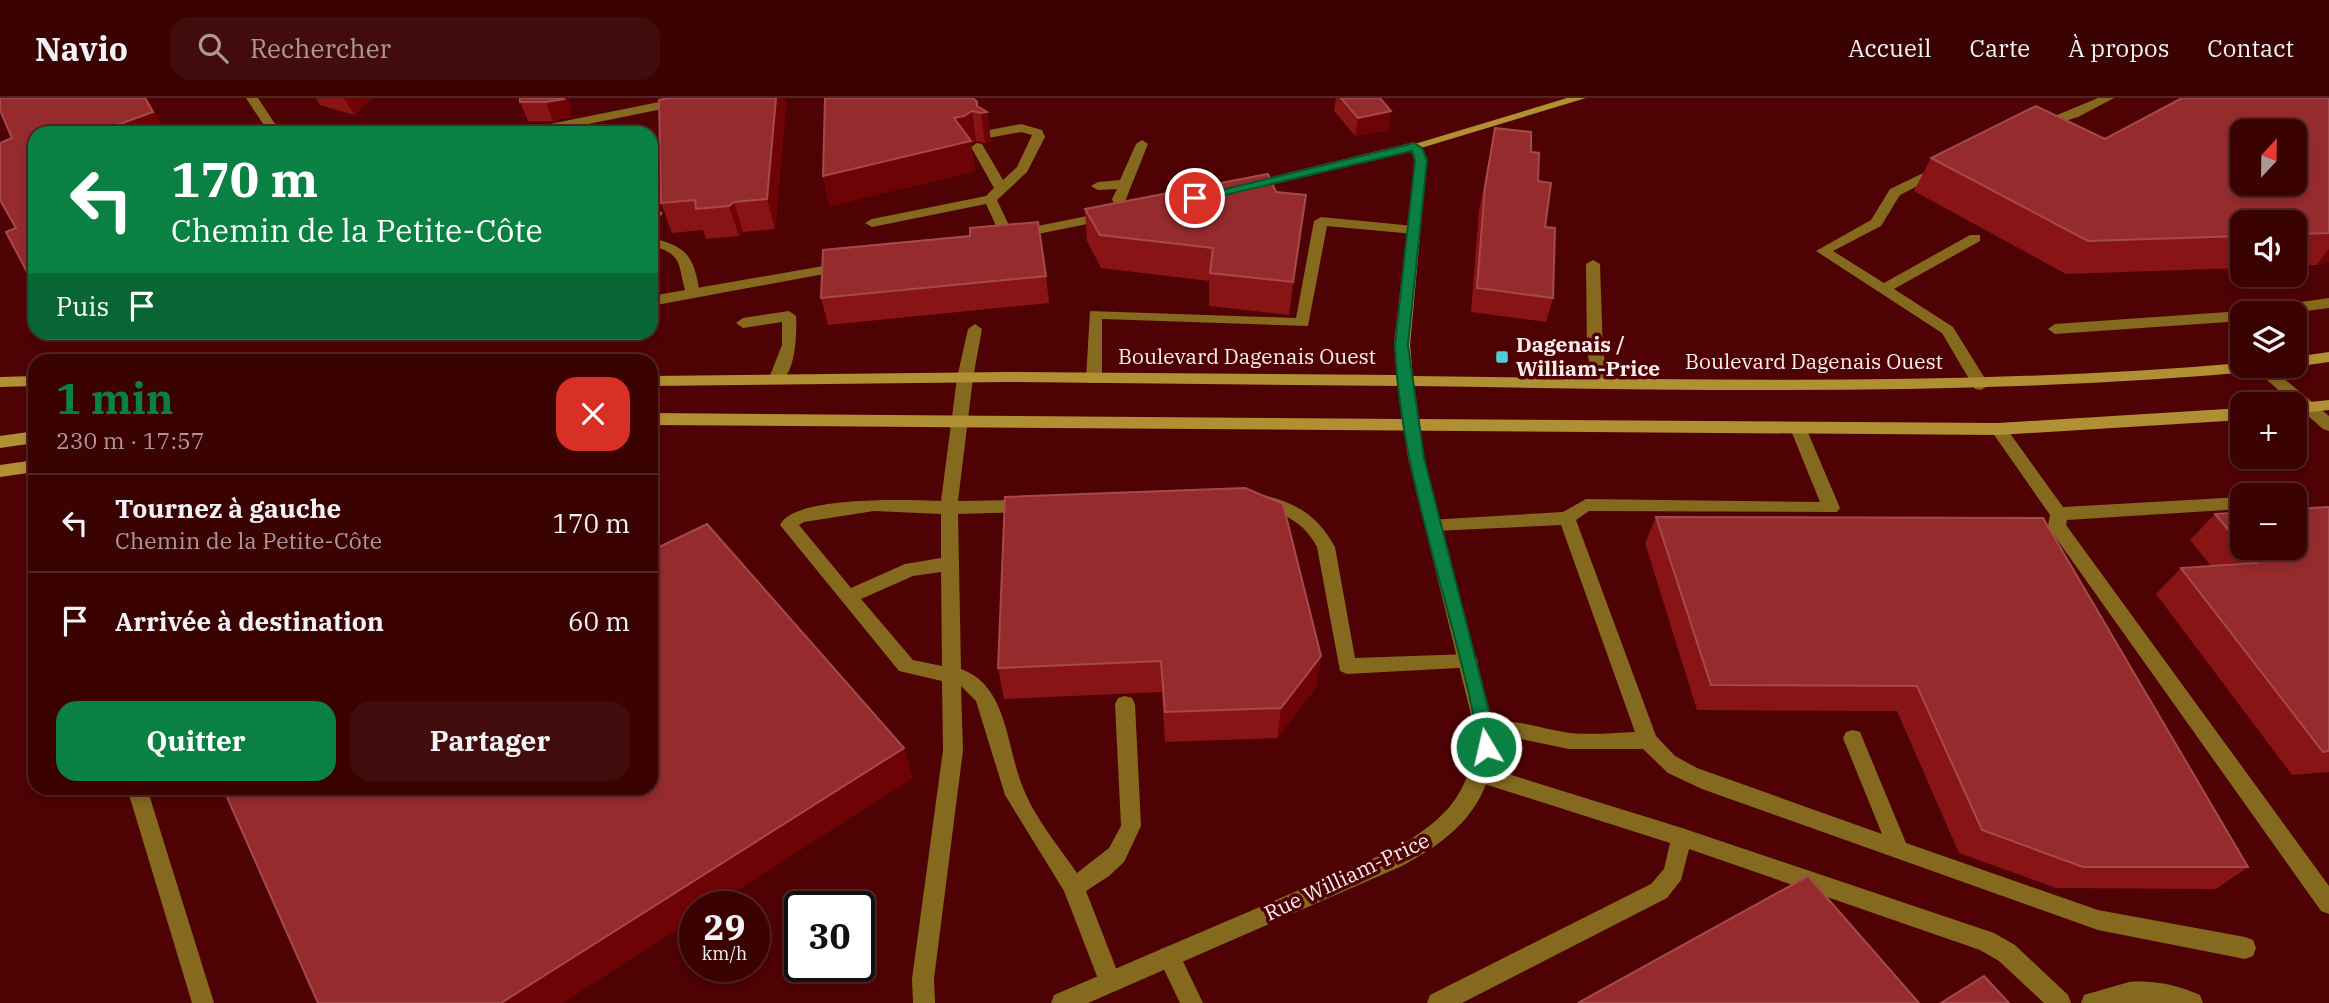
<!DOCTYPE html>
<html lang="fr">
<meta charset="utf-8">
<style>
body{margin:0;font-family:"IBM Plex Serif",serif;background:#420c0c;color:#f1f3f6;height:100vh;display:flex;flex-direction:column;font-size:26px;white-space:nowrap}
*{box-sizing:border-box;margin:0}
p{font-size:23px;color:#ac9799}
.icon{flex:none;width:38px;height:38px;fill:none;stroke:currentColor;stroke-width:2;stroke-linecap:round;stroke-linejoin:round}
.map{position:relative;flex:1;overflow:hidden}
.panel{position:absolute;left:28px;top:256px;width:630px;height:441px;display:flex;flex-direction:column;background:#3b0202;border-radius:21px;box-shadow:0 4px 10px #0003,0 0 0 2px #542424}
.panel>*{flex:none}
.top-card{position:absolute;left:28px;top:28px;width:630px;height:214px;border-radius:21px;box-shadow:0 4px 10px #0003,0 0 0 2px #542424;background:#0b8043;color:#fff;overflow:hidden}
.needle{width:46px;rotate:22deg}
.tools{position:absolute;left:2230px;top:21px;display:grid;gap:14px}
.tools a{display:grid;place-items:center;width:77px;height:77px;border-radius:14px;background:#3b0202;box-shadow:0 4px 10px #0003,0 0 0 2px #542424;font-size:35px}
.speed{position:absolute;left:679px;top:793px;display:flex;gap:14px;font-size:35px;font-weight:700;text-align:center}
.speed>*{display:grid;place-content:center;width:91px;height:91px;border-radius:50%;background:#3b0202;box-shadow:0 4px 10px #0003,0 0 0 2px #542424;line-height:1}
.speed small{font-size:18px;font-weight:400}
.speed .limit{border:4px solid #111;border-radius:10px;background:#fff;color:#111}
.pin{position:absolute;display:grid;place-items:center;width:60px;height:60px;color:#fff;margin:-30px;border:4px solid #fff;border-radius:50%;box-shadow:0 2px 7px #0007}
.me{position:absolute;width:77px;margin:-38px;rotate:351deg;stroke-linejoin:round;filter:drop-shadow(0 0 5px #0008)}
.turn{display:flex;align-items:center;gap:24px;height:147px;padding:0 28px;font-size:32px}
.turn .icon{width:91px;height:91px;stroke-width:2.5}
.turn b{display:block;font-size:49px;line-height:60px}
.then{display:flex;align-items:center;height:66px;padding:0 28px;background:#0003;gap:14px;font-size:26px}
.round{display:grid;place-items:center;flex:none;width:74px;height:74px;border-radius:21px;background:#420c0c}
.overview{display:flex;align-items:center;justify-content:space-between;height:119px;padding:0 28px}
h1{font-size:42px;font-weight:700;line-height:52px;color:#0b8043}
.action{display:flex;gap:14px;margin-top:auto;padding:14px 28px}
.action a{flex:1;height:80px;border-radius:21px;background:#0b8043;color:#fff;font-size:28px;font-weight:700;line-height:80px;text-align:center}
.action a+a{background:#420c0c;color:#f1f3f6}
ul{padding:0;list-style:none}
li{display:flex;align-items:center;gap:21px;height:98px;padding:0 28px;border-top:2px solid #542424}
li div{flex:1}
li b{display:block;font-size:26px}
li em{font-style:normal}
header{display:flex;align-items:center;gap:42px;box-sizing:border-box;height:98px;padding:0 35px;background:#3b0202;border-bottom:2px solid #542424}
header strong{font-size:33px}
nav{display:flex;gap:38px;margin-inline-start:auto;font-size:24px}
.search{width:490px;height:63px;background:#420c0c;display:flex;align-items:center;gap:18px;box-sizing:border-box;padding:0 24px;border-radius:21px;color:#ac9799;font-size:26px}
.map>svg:first-child{display:block}
.lines{fill:none;stroke-linecap:round;stroke-linejoin:round}
.lane{fill:#84691e;fill-rule:evenodd}
.street{fill:#84691e;fill-rule:evenodd}
.secondary{fill:#b18f33;fill-rule:evenodd}
.wall{fill:#891416}
.shaded-wall{fill:#6d0305}
.building{fill:#952b2d;stroke:#a54a4c;stroke-width:2;fill-rule:evenodd}
.route{fill:#0b8043;stroke:#07532c;stroke-width:2}
.poi-dot{fill:#53cbdc;stroke:#4f0203;stroke-width:2.5}
.labels{text-anchor:middle;stroke-width:7;stroke-linejoin:round;paint-order:stroke}
.poi-label{font-size:21px;font-weight:bold;fill:#f9efee;stroke:#4f0203;text-anchor:start}
.street-label{font-size:21px;fill:#f9efee;stroke:#4f0203}
</style>
<header>
<strong>Navio</strong>
<div class="search"><svg class="icon" aria-label="search" viewBox="0 0 24 24"><circle cx="10" cy="10" r="6"/><path d="M15 15l6 6"/></svg>Rechercher</div>
<nav><a>Accueil</a><a>Carte</a><a>À propos</a><a>Contact</a></nav>
</header>
<div class="map">
<svg width="2329" height="905" viewBox="0 0 2329 905">
<rect width="100%" height="100%" fill="#4f0203"/>
<g class="lines">
<g class="lane">
<polygon points="2098,0 2114,0 2078,19 2039,31 2033,27"/>
<polygon points="1021,26 1042,32 1045,39 1027,74 997,102 1014,138 1012,141 1002,141 986,106 872,129 865,125 872,121 986,98 994,90 971,49 977,45 982,46 1003,82 1017,69 1032,37 1021,34 988,40 982,36 984,33"/>
<polygon points="1142,42 1148,46 1126,101 1131,115 1129,118 1119,118 1112,101 1117,91 1098,92 1091,88 1098,84 1120,82 1136,46"/>
<polygon points="1940,67 1947,71 1945,74 1900,97 1881,128 1833,153 1884,185 1970,137 1980,137 1980,143 1894,191 1953,229 1989,287 1981,292 1975,291 1942,235 1816,153 1871,122 1890,91"/>
<polygon points="656,111 663,115 656,124 651,125 651,112"/>
<polygon points="1321,119 1414,128 1421,132 1414,136 1327,128 1308,228 1102,221 1102,281 1099,285 1089,285 1086,281 1090,213 1296,220 1314,123"/>
<path d="M651 140C688 148 694 159 700 196L698 199H688C676 173 688 156 651 148Z"/>
<polygon points="1593,162 1600,166 1603,254 1610,285 1602,290 1594,285 1587,254 1586,166"/>
<polygon points="2329,200 2329,210 2290,215 2252,215 2259,210"/>
<path d="M789 213 796 218C797 234 796 280 777 285L769 280 782 247V224L743 230 736 225 743 220Z"/>
<polygon points="2242,213 2248,215 2242,215 2242,223 2055,236 2048,231 2055,226"/>
<path d="M975 226 982 231 973 280 958 403 1025 402 1033 408 1025 414 958 416 961 571C1009 588 1006 652 1024 692 1035 720 1060 750 1077 775L1109 750 1121 728 1115 606 1118 600 1125 598 1132 600 1135 606 1141 728 1124 764 1109 778 1086 793 1121 883 1118 891 1110 894 1102 891 1064 793 1005 697 976 603 961 588 963 652 934 881 935 905H913L912 881 943 652 942 583 899 573 780 427C793 397 911 402 941 403L957 280 968 231ZM874 413 941 416V460L905 466 851 490 799 427 804 424ZM941 474 942 568 913 562 861 501 913 478Z"/>
<polygon points="2251,268 2269,268 2329,318 2329,333 2323,331"/>
<path d="M1798 324 1806 330 1840 410 1837 414 1589 413 1576 422 1656 638 1675 658 1697 670 1882 736 1843 640 1846 634 1853 632 1860 634 1906 745 2098 812 2245 839 2253 842 2256 850 2253 858 2245 861 2098 832 1702 691 1668 675 1643 651H1569L1521 641 1478 639 1475 633 1478 627C1508 617 1540 631 1570 635 1591 637 1614 635 1635 634L1561 427 1434 433 1428 432 1425 427 1428 422 1563 414 1586 401 1820 404 1790 330Z"/>
<polygon points="1998,325 2004,327 2063,409 2242,399 2242,411 2067,422 2066,427 2329,788 2329,816 2321,813 2051,433 2048,428 2050,417 1990,331"/>
<path d="M1263 397C1297 405 1318 418 1335 449L1355 560 1469 556 1476 559 1478 564 1476 569 1347 576 1340 573 1317 449C1304 424 1283 415 1257 407L1255 403 1257 399Z"/>
<polygon points="1479,667 1682,730 1994,835 2015,847 2068,897 2071,905 2044,905 1999,863 1980,852 1689,751 1681,782 1667,800 1462,905 1427,905 1430,897 1651,786 1664,771 1670,745 1472,682 1469,676 1472,670"/>
<polygon points="127,690 147,690 214,905 192,905"/>
<polygon points="1169,848 1177,851 1203,905 1180,905 1158,859 1161,851"/>
<path d="M2129 884C2155 882 2177 887 2200 897L2203 905H2081L2084 897Z"/>
</g>
<g class="street">
<polygon points="246,0 258,0 281,35 269,35"/>
<polygon points="679,0 703,0 697,4 544,35 519,35 525,31"/>
<polygon points="1414,44 1420,48 1419,51 1251,92 1244,88 1246,85"/>
<polygon points="1107,114 1112,115 1112,121 1018,140 1011,136 1018,132"/>
<polygon points="846,164 851,165 851,171 651,208 651,198"/>
<path d="M1411 320 1419 326 1424 360 1495 633C1494 703 1461 736 1402 768L1088 905H1051L1054 897 1388 754C1442 725 1473 698 1475 633L1408 360 1403 326Z"/>
</g>
<g class="secondary">
<path d="M1567 0H1586L1421 50 1427 62 1410 247 1413 278C1689 281 1966 289 2242 265V268H2270L2262 273C1980 299 1697 292 1414 288L1418 321 1998 325 2242 310V322L1998 337 651 327V315L1402 321 1399 288 1007 284 651 288V278L1007 274 1398 277 1394 247 1415 62 1408 48Z"/>
<polygon points="2329,254 2329,264 2294,269 2289,268 2294,268 2294,259"/>
<polygon points="35,278 35,288 0,289 0,279"/>
<polygon points="2329,302 2329,312 2294,316 2294,306 2291,306"/>
<polygon points="35,333 35,345 0,350 0,338"/>
<polygon points="35,362 35,374 0,379 0,367"/>
</g>
</g>
<g class="wall">
<polygon points="316,0 372,0 354,17 320,7"/>
<polygon points="568,0 571,19 553,23 528,23 520,4"/>
<polygon points="668,0 784,0 786,7 775,131 743,134 739,138 706,141 703,132 672,135 661,105"/>
<polygon points="1336,0 1380,0 1389,32 1355,38 1334,13"/>
<polygon points="2329,0 2329,164 2316,167 2294,168 2294,124 2242,124 2242,170 2066,176 1914,93 1931,60 2105,41"/>
<polygon points="977,9 987,14 991,44 985,45 976,43 971,46 975,73 830,108 823,78"/>
<polygon points="1495,30 1531,54 1538,83 1553,200 1546,224 1471,214 1479,112"/>
<polygon points="1276,94 1302,130 1289,217 1209,208 1209,183 1101,170 1087,143 1085,111"/>
<polygon points="1046,178 1049,205 828,227 821,200"/>
<polygon points="1005,399 1321,558 1316,589 1277,640 1165,644 1162,594 1004,601 998,570"/>
<polygon points="2329,409 2329,674 2292,677 2156,496 2181,470 2211,468 2190,442 2215,416 2242,414 2242,450 2294,450"/>
<polygon points="1656,419 2248,769 2216,791 2056,790 1959,755 1897,613 1697,612 1645,445"/>
</g>
<g class="shaded-wall">
<polygon points="145,0 147,0 167,35 95,35"/>
<polygon points="344,0 372,0 354,17"/>
<polygon points="563,0 568,0 571,19 553,23 546,4"/>
<polygon points="776,0 784,0 786,7 775,131 767,101"/>
<polygon points="972,13 976,43 971,46 975,73 830,108 823,78"/>
<polygon points="1391,13 1389,32 1355,38 1358,20"/>
<polygon points="987,14 991,44 985,45 981,15"/>
<polygon points="1306,97 1302,130 1289,217 1293,184"/>
<polygon points="734,104 743,134 739,138 729,108"/>
<polygon points="2329,151 2329,164 2316,167"/>
<polygon points="35,171 35,182 27,174"/>
<polygon points="1321,558 1316,589 1277,640 1281,610"/>
<polygon points="904,650 913,680 713,808 695,808 695,820 563,905 501,905"/>
</g>
<g class="building">
<polygon points="0,0 145,0 153,14 95,35 35,35 35,171 27,174 6,134 16,130 0,102 0,45 12,40 0,12"/>
<polygon points="520,0 563,0 564,1 546,4 520,4"/>
<polygon points="668,0 776,0 767,101 734,104 729,108 696,111 695,102 661,105 659,2"/>
<polygon points="825,0 973,0 977,4 977,8 987,14 981,15 972,13 964,18 954,20 971,43 823,78"/>
<polygon points="1341,0 1380,0 1391,13 1358,20"/>
<path d="M2182 0H2329V135L2294 136V124H2242V138L2088 143 1931 60 2036 8 2105 41ZM2242 33H2294V86H2242Z"/>
<polygon points="1495,30 1531,34 1531,54 1539,55 1538,83 1551,85 1545,129 1555,130 1553,200 1477,190 1485,89"/>
<polygon points="1268,76 1276,94 1306,97 1293,184 1210,175 1213,150 1100,137 1085,111"/>
<polygon points="1038,124 1046,178 821,200 823,152 970,138 970,130"/>
<polygon points="1245,390 1283,406 1321,558 1281,610 1165,614 1161,563 998,570 1005,399"/>
<polygon points="2329,409 2329,653 2323,654 2181,470 2256,465 2243,450 2294,450 2294,411"/>
<polygon points="2242,414 2242,448 2215,416"/>
<polygon points="1656,419 2043,420 2248,769 2083,769 1982,732 1917,588 1711,587"/>
<polygon points="707,426 904,650 501,905 318,905 223,690 651,690 651,453"/>
<polygon points="1808,778 1919,905 1578,905"/>
<polygon points="1984,878 2009,905 1941,905"/>
</g>
<path class="route" d="M1414 45 1422 50 1427 62 1408 247 1424 360 1494 633 1495 649 1492 654 1486 656 1480 654C1476 647 1477 641 1476 633 1473 609 1466 584 1460 560 1434 457 1399 353 1395 247L1415 62 1412 53 1195 104 1189 100Z"/>
<rect class="poi-dot" x="1495" y="252" width="14" height="14" rx="3.5"/>
<g class="labels">
<g class="poi-label">
<text x="1516" y="254">Dagenais /<tspan x="1516" dy="24">William-Price</tspan></text>
</g>
<g class="street-label">
<text x="1247" y="266">Boulevard Dagenais Ouest</text>
<text x="1814" y="271">Boulevard Dagenais Ouest</text>
<text transform="translate(1347 779) rotate(-25)" y="7">Rue William-Price</text>
</g>
</g>
</svg>
<div class="tools">
<a><svg class="needle" viewBox="-14 -14 28 28"><path d="M0-13l5 13h-10z" fill="#e53935"/><path d="M0 13l5-13h-10z" fill="#ac9799"/></svg></a>
<a><svg class="icon" aria-label="sound" viewBox="0 0 24 24"><path d="M4 9h4l5-4v14l-5-4H4zM17 9q2 3 0 6"/></svg></a>
<a><svg class="icon" aria-label="layers" viewBox="0 0 24 24"><path d="M12 4l9 5-9 5-9-5zM3 14l9 5 9-5"/></svg></a>
<a>+</a>
<a>−</a>
</div>
<div class="speed"><div>29<small>km/h</small></div><div class="limit">30</div></div>
<div class="pin" style="left:1195px;top:100px;background:#d93025"><svg class="icon" aria-label="arrive" viewBox="0 0 24 24"><path d="M6 21V4h12l-3 4 3 4H6"/></svg></div>
<svg class="me" style="left:1486px;top:649px" viewBox="-20 -20 40 40"><circle r="17" fill="#0b8043" stroke="#fff" stroke-width="3"/><path d="M0-11L8 9 0 5-8 9z" fill="#fff"/></svg>
<div class="top-card">
<div class="turn"><svg class="icon" aria-label="left" viewBox="0 0 24 24"><path d="M17 20v-9H6M10 6l-5 5 5 5"/></svg><div><b>170 m</b>Chemin de la Petite-Côte</div></div>
<div class="then">Puis<svg class="icon" aria-label="arrive" viewBox="0 0 24 24"><path d="M6 21V4h12l-3 4 3 4H6"/></svg></div>
</div>
<section class="panel">
<div class="overview"><div><h1>1 min</h1><p>230 m · 17:57</p></div><a class="round" style="background:#d93025;color:#fff"><svg class="icon" aria-label="close" viewBox="0 0 24 24"><path d="M6 6l12 12M18 6L6 18"/></svg></a></div>
<ul>
<li><svg class="icon" aria-label="left" viewBox="0 0 24 24"><path d="M17 20v-9H6M10 6l-5 5 5 5"/></svg><div><b>Tournez à gauche</b><p>Chemin de la Petite-Côte</p></div><em>170 m</em></li>
<li><svg class="icon" aria-label="arrive" viewBox="0 0 24 24"><path d="M6 21V4h12l-3 4 3 4H6"/></svg><div><b>Arrivée à destination</b></div><em>60 m</em></li>
</ul>
<div class="action"><a>Quitter</a><a>Partager</a></div>
</section>
</div>
